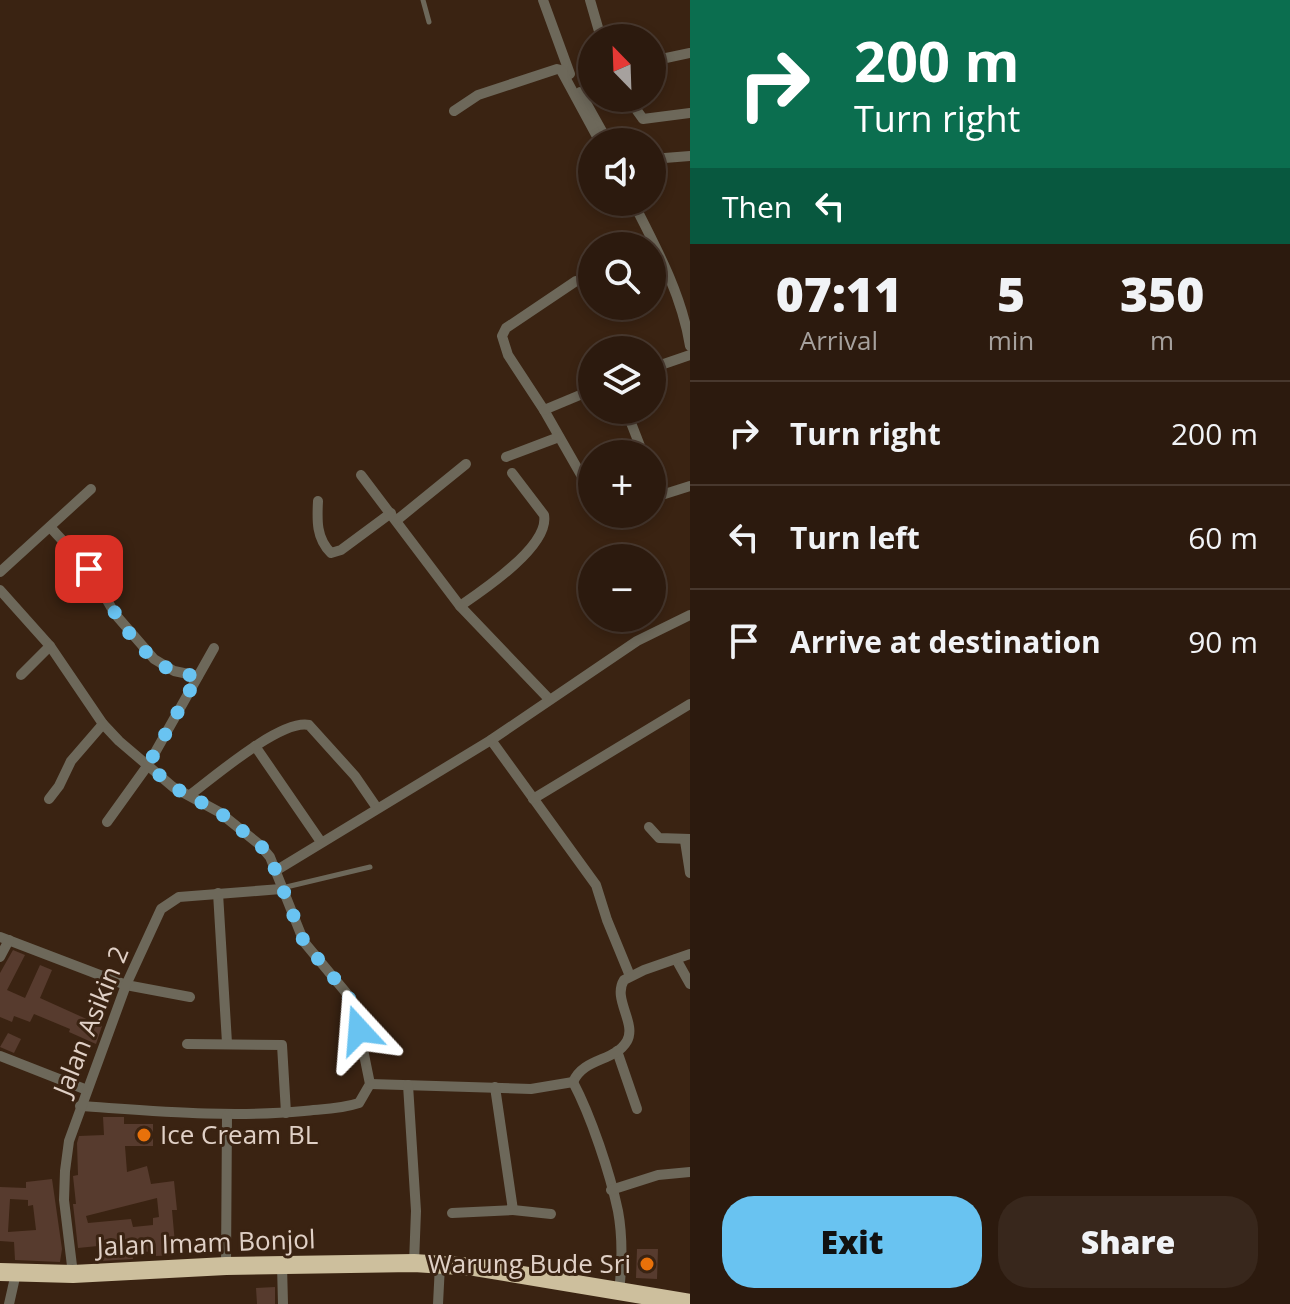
<!DOCTYPE html>
<meta charset="utf-8">
<style>
body{margin:0;font-family:"Open Sans",sans-serif;background:#38271c;color:#f1f3f6;height:100vh;display:flex;flex-direction:column;font-size:30px;white-space:nowrap}
*{box-sizing:border-box;margin:0}
p{font-size:26px;color:#a6a19e}
.icon{flex:none;width:44px;height:44px;fill:none;stroke:currentColor;stroke-width:2;stroke-linecap:round;stroke-linejoin:round}
.map{position:relative;flex:1;overflow:hidden}
.panel{display:flex;flex-direction:column;background:#2c1a0e;width:600px}
.panel>*{flex:none}
.banner{background:#0b6e4f;color:#fff;overflow:hidden}
.needle{width:52px;rotate:337deg}
.controls{position:absolute;left:578px;top:24px;display:grid;gap:16px}
.controls a{display:grid;place-items:center;width:88px;height:88px;border-radius:50%;background:#2c1a0e;box-shadow:0 4px 12px #0003,0 0 0 2px #48382e;font-size:40px}
.pin{position:absolute;display:grid;place-items:center;width:68px;height:68px;color:#fff;margin:-34px;border-radius:16px;box-shadow:0 4px 12px #0006}
.me{position:absolute;width:88px;margin:-44px;rotate:341deg;stroke-linejoin:round;filter:drop-shadow(0 0 6px #0008)}
.turn{display:flex;align-items:center;gap:28px;height:168px;padding:0 32px;font-size:36px}
.turn .icon{width:104px;height:104px;stroke-width:2.5}
.turn b{display:block;font-size:56px;line-height:68px}
.then{display:flex;align-items:center;height:76px;padding:0 32px;background:#0003;gap:16px;font-size:30px}
.eta{display:flex;justify-content:space-evenly;align-items:center;height:136px;text-align:center}
.eta b{font-size:48px;font-weight:800;line-height:56px}
.primary-button{display:flex;gap:16px;margin-top:auto;padding:16px 32px}
.primary-button a{flex:1;height:92px;border-radius:32px;background:#69c3f1;color:#111;font-size:32px;font-weight:800;line-height:92px;text-align:center}
.primary-button a+a{background:#38271c;color:#f1f3f6}
ul{padding:0;list-style:none}
li{display:flex;align-items:center;gap:24px;height:104px;padding:0 32px;border-top:2px solid #48382e}
li div{flex:1}
li b{display:block;font-size:30px}
li em{font-style:normal}
main{display:flex;flex:1;min-height:0}
.map>svg:first-child{display:block}
.building{fill:#573b2e;fill-rule:evenodd}
.lines{fill:none;stroke-linecap:round;stroke-linejoin:round}
.lane{stroke:#6d685a;stroke-width:5}
.street{stroke:#6d685a;stroke-width:10}
.highway{stroke:#cdbf9d;stroke-width:18}
.route{stroke:#69c3f1;stroke-width:14;stroke-dasharray:0 25.2}
.food-dot{fill:#e8710a;stroke:#3a2312;stroke-width:3}
.labels{text-anchor:middle;stroke-width:6;stroke-linejoin:round;paint-order:stroke}
.street-label{font-size:26px;fill:#e0d0c6;stroke:#3a2312}
.poi-label{font-size:26px;fill:#e0d0c6;stroke:#3a2312;text-anchor:start}
</style>
<main>
<div class="map">
<svg width="690" height="1304" viewBox="0 0 690 1304">
<rect width="100%" height="100%" fill="#3a2312"/>
<g class="building">
<polygon points="13,950 25,955 7,990 25,998 40,965 52,970 40,998 102,1026 96,1044 69,1032 70,1029 34,1014 30,1022 14,1016 12,1022 0,1017 0,973"/>
<polygon points="8,1033 21,1039 14,1053 0,1047"/>
<path d="M103 1117H124V1124H153V1146H125L127 1172 147 1166 151 1184 174 1181 177 1210H172L176 1255 156 1256 155 1251 132 1253 133 1259 100 1261 98 1246 78 1248 73 1204H76L73 1176 78 1175 77 1143 79 1136 104 1135ZM157 1198 159 1217 153 1218V1225L133 1227 131 1219 88 1223 86 1216Z"/>
<path d="M52 1179 62 1249 60 1262 15 1260 14 1242 0 1241V1187L26 1188V1182ZM10 1199 28 1200V1206L33 1205 36 1230 8 1232Z"/>
<polygon points="637,1249 658,1249 657,1279 636,1278"/>
<polygon points="275,1287 275,1304 257,1304 256,1288"/>
</g>
<g class="lines">
<g class="lane">
<polyline points="423,0 429,22"/>
<polyline points="282,888 370,867"/>
</g>
<g class="street">
<polyline points="543,0 570,74"/>
<polyline points="590,0 601,38"/>
<polyline points="652,61 690,53"/>
<polyline points="580,92 608,142"/>
<polyline points="628,98 643,119 690,113"/>
<polyline points="454,111 478,95 557,69 561,70 600,142"/>
<polyline points="652,159 690,156"/>
<path d="M633 202C656 247 682 295 690 346"/>
<polyline points="576,281 506,328 502,336 508,355 544,410 592,494"/>
<polyline points="652,368 690,355"/>
<polyline points="544,410 592,390"/>
<polyline points="626,410 642,451"/>
<polyline points="506,457 559,437"/>
<polyline points="361,475 460,606 549,699"/>
<polyline points="652,498 690,486"/>
<path d="M318 501C317 520 316 538 331 553L341 550 391 513"/>
<polyline points="397,520 466,464"/>
<polyline points="50,527 89,569 115,614 154,659 174,671 198,676"/>
<polyline points="0,572 91,489"/>
<path d="M0 590 50 646 103 724 119 741 173 787 219 812 260 845 270 857 304 942 348 995 359 1030 370 1084 359 1103C341 1109 323 1109 304 1111 229 1118 155 1111 80 1106"/>
<path d="M460 606C482 591 550 546 544 515L512 473"/>
<polyline points="21,675 50,646"/>
<polyline points="491,740 596,885 607,920 630,976"/>
<polyline points="255,746 321,842"/>
<path d="M190 795C214 777 281 719 309 725L355 776 377 808"/>
<polyline points="49,799 59,786 71,761 103,724"/>
<polyline points="533,799 690,704"/>
<polyline points="107,822 148,765 214,648"/>
<polyline points="649,827 659,838 690,839"/>
<polyline points="685,841 690,873"/>
<polyline points="277,870 491,740 637,641 690,615"/>
<polyline points="218,893 227,1043"/>
<polyline points="0,937 126,985 190,997"/>
<polyline points="0,957 9,940"/>
<polyline points="676,959 690,984"/>
<polyline points="187,1044 282,1045 286,1113"/>
<polyline points="617,1051 637,1109"/>
<polyline points="0,1056 87,1090"/>
<path d="M573 1082C584 1057 615 1062 627 1041 637 1023 612 999 624 980L644 970 690 954"/>
<path d="M370 1084 531 1089 573 1082C591 1116 610 1173 618 1211 623 1238 622 1266 619 1292"/>
<polyline points="408,1085 416,1211 414,1263"/>
<polyline points="611,1190 658,1175 690,1172"/>
<polyline points="513,1210 551,1214"/>
<polyline points="452,1213 513,1210 495,1087"/>
<polyline points="282,1265 283,1304"/>
<polyline points="226,1266 227,1115"/>
<polyline points="73,1274 64,1200 65,1171 69,1141 126,985 161,909 179,897 281,889"/>
<polyline points="9,1304 16,1273"/>
<polyline points="438,1304 440,1265"/>
</g>
<polyline class="highway" points="0,1272 73,1274 226,1266 414,1263 475,1267 690,1303"/>
</g>
<g class="lines">
<path class="route" d="M89 569C108 602 136 655 173 671 180 674 190 675 198 676L148 765 173 787 219 812 260 845 270 857 304 942 348 995 359 1030"/>
</g>
<g class="food-dot">
<circle cx="144" cy="1135" r="8"/>
<circle cx="647" cy="1264" r="8"/>
</g>
<g class="labels">
<g class="street-label">
<text transform="translate(91 1021) rotate(-68)" y="9">Jalan Asikin 2</text>
<text transform="translate(206 1243) rotate(-2)" y="9">Jalan Imam Bonjol</text>
</g>
<g class="poi-label">
<text x="160" y="1144">Ice Cream BL</text>
<text x="631" y="1273" text-anchor="end">Warung Bude Sri</text>
</g>
</g>
</svg>
<div class="controls">
<a><svg class="needle" viewBox="-14 -14 28 28"><path d="M0-13l5 13h-10z" fill="#e53935"/><path d="M0 13l5-13h-10z" fill="#a6a19e"/></svg></a>
<a><svg class="icon" aria-label="sound" viewBox="0 0 24 24"><path d="M4 9h4l5-4v14l-5-4H4zM17 9q2 3 0 6"/></svg></a>
<a><svg class="icon" aria-label="search" viewBox="0 0 24 24"><circle cx="10" cy="10" r="6"/><path d="M15 15l6 6"/></svg></a>
<a><svg class="icon" aria-label="layers" viewBox="0 0 24 24"><path d="M12 4l9 5-9 5-9-5zM3 14l9 5 9-5"/></svg></a>
<a>+</a>
<a>−</a>
</div>
<div class="pin" style="left:89px;top:569px;background:#d93025"><svg class="icon" aria-label="arrive" viewBox="0 0 24 24"><path d="M6 21V4h12l-3 4 3 4H6"/></svg></div>
<svg class="me" style="left:359px;top:1030px" viewBox="-20 -20 40 40"><path d="M0-17L14 15 0 8-14 15z" fill="#69c3f1" stroke="#fff" stroke-width="4"/></svg>
</div>
<section class="panel">
<div class="banner">
<div class="turn"><svg class="icon" aria-label="right" viewBox="0 0 24 24"><path d="M7 20v-9h11M14 6l5 5-5 5"/></svg><div><b>200 m</b>Turn right</div></div>
<div class="then">Then<svg class="icon" aria-label="left" viewBox="0 0 24 24"><path d="M17 20v-9H6M10 6l-5 5 5 5"/></svg></div>
</div>
<div class="eta">
<div><b>07:11</b><p>Arrival</p></div>
<div><b>5</b><p>min</p></div>
<div><b>350</b><p>m</p></div>
</div>
<ul>
<li><svg class="icon" aria-label="right" viewBox="0 0 24 24"><path d="M7 20v-9h11M14 6l5 5-5 5"/></svg><div><b>Turn right</b></div><em>200 m</em></li>
<li><svg class="icon" aria-label="left" viewBox="0 0 24 24"><path d="M17 20v-9H6M10 6l-5 5 5 5"/></svg><div><b>Turn left</b></div><em>60 m</em></li>
<li><svg class="icon" aria-label="arrive" viewBox="0 0 24 24"><path d="M6 21V4h12l-3 4 3 4H6"/></svg><div><b>Arrive at destination</b></div><em>90 m</em></li>
</ul>
<div class="primary-button"><a>Exit</a><a>Share</a></div>
</section>
</main>
